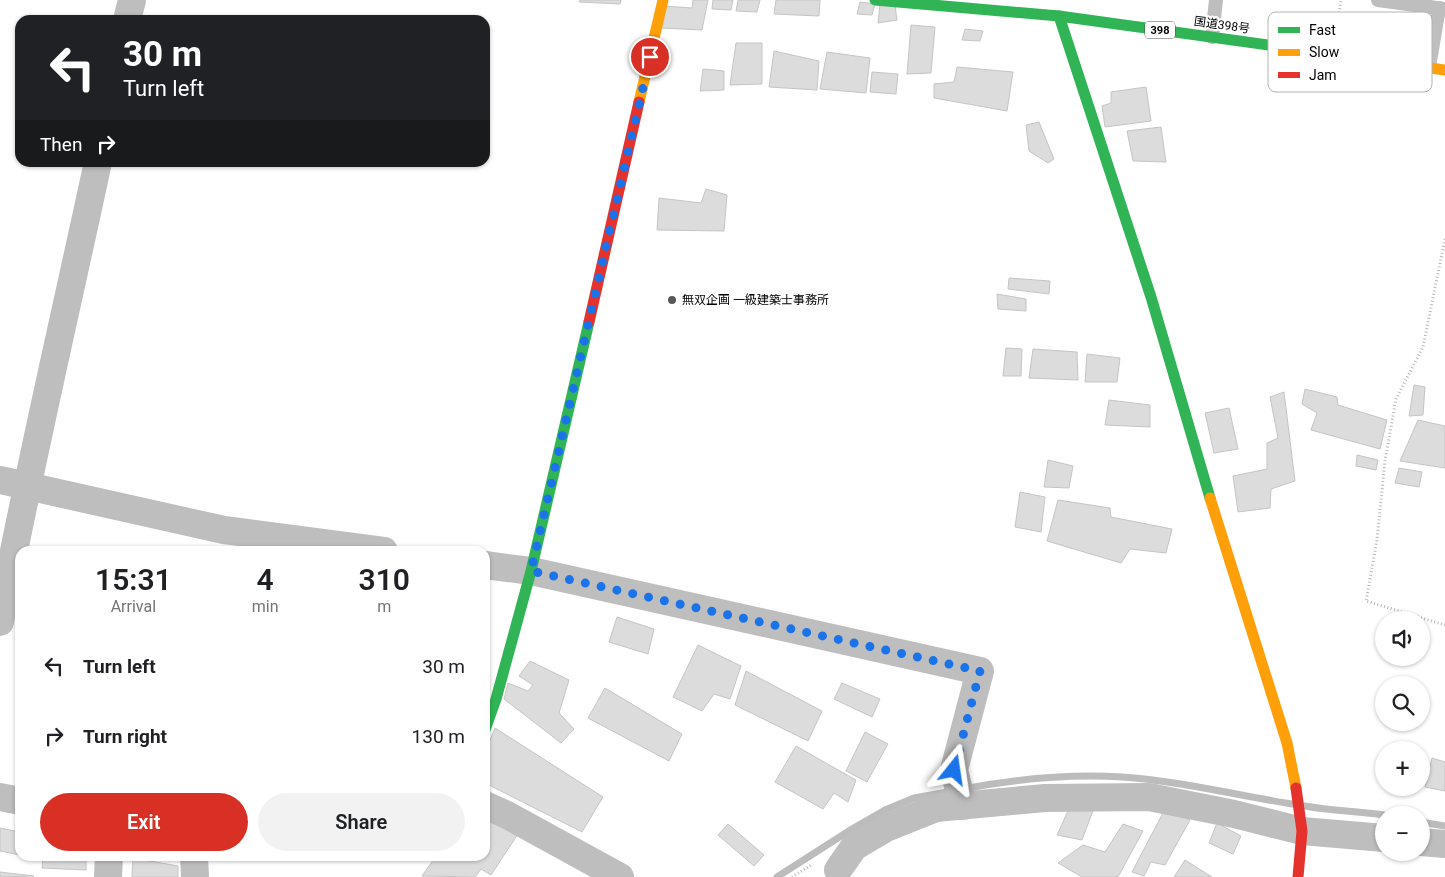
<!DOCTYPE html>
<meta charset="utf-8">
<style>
body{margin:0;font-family:Roboto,"Noto Sans JP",sans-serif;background:#f2f2f2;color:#202124;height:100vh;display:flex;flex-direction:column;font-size:19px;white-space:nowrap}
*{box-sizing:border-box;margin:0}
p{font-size:16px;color:#757577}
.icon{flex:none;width:28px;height:28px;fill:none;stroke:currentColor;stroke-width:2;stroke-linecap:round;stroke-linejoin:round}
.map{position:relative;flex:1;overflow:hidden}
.side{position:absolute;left:15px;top:546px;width:475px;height:315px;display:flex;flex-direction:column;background:#fff;border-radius:15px;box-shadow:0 1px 4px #0004}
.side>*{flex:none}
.top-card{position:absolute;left:15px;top:15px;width:475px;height:152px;border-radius:15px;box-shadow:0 1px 4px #0004;background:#202124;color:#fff;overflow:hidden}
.controls{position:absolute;left:1375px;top:611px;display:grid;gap:10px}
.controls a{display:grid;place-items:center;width:55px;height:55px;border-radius:50%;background:#fff;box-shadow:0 1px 4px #0004;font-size:25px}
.pin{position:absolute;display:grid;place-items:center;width:42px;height:42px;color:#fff;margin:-21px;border:2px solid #fff;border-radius:50%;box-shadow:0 1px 5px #0007}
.me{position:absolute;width:55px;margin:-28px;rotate:15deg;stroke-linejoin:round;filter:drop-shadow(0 0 4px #0008)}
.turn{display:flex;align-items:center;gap:18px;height:105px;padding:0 25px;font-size:22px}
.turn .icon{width:65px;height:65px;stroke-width:2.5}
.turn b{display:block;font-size:35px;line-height:42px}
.then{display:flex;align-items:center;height:48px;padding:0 25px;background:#0003;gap:10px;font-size:19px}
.eta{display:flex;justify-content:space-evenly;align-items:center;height:85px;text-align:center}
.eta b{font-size:30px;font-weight:600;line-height:35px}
.primary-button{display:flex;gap:10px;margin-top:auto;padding:10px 25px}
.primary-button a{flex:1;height:58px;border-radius:30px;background:#d93025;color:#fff;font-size:20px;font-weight:600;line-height:58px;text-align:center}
.primary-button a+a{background:#f2f2f2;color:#202124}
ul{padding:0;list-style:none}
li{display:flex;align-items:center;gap:15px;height:70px;padding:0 25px}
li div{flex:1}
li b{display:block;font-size:19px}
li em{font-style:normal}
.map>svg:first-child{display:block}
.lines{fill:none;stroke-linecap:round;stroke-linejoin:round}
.stream{stroke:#bcbcbc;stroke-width:7}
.building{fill:#dcdcdc;stroke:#c5c5c5}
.path{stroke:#b8b8b8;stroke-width:3;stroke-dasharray:1 2.5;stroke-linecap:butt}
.lane{stroke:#bebebe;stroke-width:14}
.street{stroke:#bebebe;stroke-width:28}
.fast{stroke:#30b455;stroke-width:11}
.slow{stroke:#ff9f0a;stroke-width:11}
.jam{stroke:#e5322d;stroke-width:11}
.route{stroke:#1a73e8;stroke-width:9;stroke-dasharray:0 16.2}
.poi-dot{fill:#595959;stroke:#fff;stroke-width:2}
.labels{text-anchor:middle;stroke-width:4;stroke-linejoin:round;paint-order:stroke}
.shield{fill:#fff;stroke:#4c4c4c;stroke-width:1}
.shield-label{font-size:11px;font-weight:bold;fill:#000}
.street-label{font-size:12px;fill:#000;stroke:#fff}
.poi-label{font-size:12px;fill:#000;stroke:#fff;text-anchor:start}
.key{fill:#fff;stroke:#b2b2b2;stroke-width:1}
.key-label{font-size:14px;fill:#000}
</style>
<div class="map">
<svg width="1445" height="877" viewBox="0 0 1445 877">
<rect width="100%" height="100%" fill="#fff"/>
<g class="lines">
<g class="stream">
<path d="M963 789C1015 779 1070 774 1122 777 1180 781 1235 795 1292 804"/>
<path d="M1305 806C1331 811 1357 811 1384 815"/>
<polyline points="1421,822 1445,826"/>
<polyline points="777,877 852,829 885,810 914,798 953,791"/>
</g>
</g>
<g class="building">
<polygon points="580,0 621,0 620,4 579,2"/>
<polygon points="693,0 708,0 702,30 661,28 664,6 692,8"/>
<polygon points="713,0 733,0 731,10 712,9"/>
<polygon points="738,0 760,0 757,12 736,11"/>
<polygon points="776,0 820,0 819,16 774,14"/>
<polygon points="860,2 875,4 872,15 857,14"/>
<polygon points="880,5 895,5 897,20 878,23"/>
<polygon points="911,25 935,27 931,73 907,74"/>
<polygon points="965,29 983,31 980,41 962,40"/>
<polygon points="736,43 762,43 762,84 730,85"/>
<polygon points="774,51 819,61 817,90 769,87"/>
<polygon points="827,52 870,58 866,93 820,89"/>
<polygon points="957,67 1013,72 1007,111 934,98 934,84 954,82"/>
<polygon points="703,69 724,71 724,90 700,91"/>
<polygon points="872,72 898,74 896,94 870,92"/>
<polygon points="1146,87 1151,121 1105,127 1102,106 1111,103 1111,92"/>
<polygon points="1039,122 1054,159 1048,163 1029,151 1026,125"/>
<polygon points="1161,127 1166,162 1133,161 1127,131"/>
<polygon points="706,189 727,195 724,231 657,230 659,198 701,203"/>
<polygon points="1009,278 1050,281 1049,294 1008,289"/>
<polygon points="997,294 1026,299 1026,311 998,309"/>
<polygon points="1006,348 1022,349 1021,376 1003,376"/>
<polygon points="1033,349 1077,352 1078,380 1029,378"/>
<polygon points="1087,354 1120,358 1117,382 1085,382"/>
<polygon points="1414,385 1425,387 1423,415 1409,416"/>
<polygon points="1305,389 1337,397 1338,405 1387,420 1380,449 1311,430 1317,413 1302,404"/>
<polygon points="1284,392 1295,481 1271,489 1270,508 1238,512 1233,476 1267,469 1267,443 1278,438 1270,397"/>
<polygon points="1109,400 1150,405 1150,427 1105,425"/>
<polygon points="1229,408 1238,449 1214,453 1205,413"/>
<polygon points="1418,420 1445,426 1445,468 1400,461"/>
<polygon points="1357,455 1378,460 1376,470 1356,466"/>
<polygon points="1048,460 1073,466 1069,488 1044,487"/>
<polygon points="1399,468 1422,472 1419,487 1395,483"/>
<polygon points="1020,492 1045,497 1041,532 1015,527"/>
<polygon points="1058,500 1110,508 1111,517 1172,529 1166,553 1130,549 1121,563 1047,541"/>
<polygon points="617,617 654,629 648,654 609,642"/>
<polygon points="698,645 741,666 730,699 714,694 702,711 673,697"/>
<polygon points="530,661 569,680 559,713 574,729 561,743 504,699 508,683 528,691 533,685 519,676"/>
<polygon points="746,671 822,711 808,741 735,705"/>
<polygon points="842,683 880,699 872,717 834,699"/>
<polygon points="605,688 682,734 669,761 588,718"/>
<polygon points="495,728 603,797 582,832 485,783 485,752"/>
<polygon points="865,732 888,744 867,782 846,771"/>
<polygon points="796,746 856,780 848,802 834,793 823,809 775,782"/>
<polygon points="1432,758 1445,762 1445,791 1425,787"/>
<polygon points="1072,802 1094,808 1082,840 1057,835"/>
<polygon points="1165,809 1190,820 1165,865 1151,862 1144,876 1132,872"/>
<polygon points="485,819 518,834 491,875 481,869 475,877 422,876 436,856 485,856"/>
<polygon points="1217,823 1241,836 1233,854 1209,843"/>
<polygon points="728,824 764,855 754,866 718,835"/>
<polygon points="1123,824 1143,831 1118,877 1082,877 1058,863 1083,845 1105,852"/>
<polygon points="0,828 20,832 20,855 0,851"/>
<polygon points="43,856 86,856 86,870 42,868"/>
<polygon points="133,858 178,866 178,877 132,877"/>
<polygon points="1185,860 1212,877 1174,877"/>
<polygon points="0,872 34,876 0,877"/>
</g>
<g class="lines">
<g class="path">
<polyline points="1337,30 1341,0"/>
<polyline points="1445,239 1423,347 1396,399 1385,461 1377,540 1366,601 1445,625"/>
<polyline points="792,877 813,864"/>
</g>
<g class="lane">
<polyline points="1378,0 1445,9"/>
<polyline points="1212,37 1216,0"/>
<polyline points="1429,67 1439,8"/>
</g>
<g class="street">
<polyline points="127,20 132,0"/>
<polyline points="0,480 224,530 384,551"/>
<polyline points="485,565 531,571 980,671 954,770 963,806"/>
<path d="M0 622C29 468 65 316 98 162"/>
<polyline points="0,797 20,801"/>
<polyline points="485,805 507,815 620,877"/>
<polyline points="1421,842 1445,844"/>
<polyline points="194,856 195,877"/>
<polyline points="838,870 854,847 886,828 936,808 1045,798 1149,797 1234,814 1302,831 1384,838"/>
<polyline points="108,877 109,856"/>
</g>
<g class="fast">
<polyline points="875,0 1059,16 1312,51"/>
<polyline points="1059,16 1151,297 1210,498"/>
<polyline points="485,730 496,699 531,571 589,322"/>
</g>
<g class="slow">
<polyline points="1312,51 1445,70"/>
<polyline points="639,102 663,0"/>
<polyline points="1210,498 1287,743 1296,788"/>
</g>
<g class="jam">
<polyline points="589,322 639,102"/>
<polyline points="1296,788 1302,831 1298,877"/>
</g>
</g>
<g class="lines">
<polyline class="route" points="650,57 531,571 980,671 954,770"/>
</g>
<circle class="poi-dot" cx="672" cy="300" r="5"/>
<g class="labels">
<rect class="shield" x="1145" y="21.5" width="30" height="17" rx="4"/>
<g class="shield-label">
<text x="1160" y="34">398</text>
</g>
<g class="street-label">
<text transform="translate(1222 25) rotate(8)" y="4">国道398号</text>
</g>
<g class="poi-label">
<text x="682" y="304">無双企画 一級建築士事務所</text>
</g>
</g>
<rect x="1268" y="12" width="164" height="80" rx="8" class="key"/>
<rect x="1278" y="27" width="22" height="6" fill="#30b455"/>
<rect x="1278" y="49" width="22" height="7" fill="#ff9f0a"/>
<rect x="1278" y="72" width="22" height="6" fill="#e5322d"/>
<g class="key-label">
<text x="1309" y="35">Fast</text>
<text x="1309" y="57">Slow</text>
<text x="1309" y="80">Jam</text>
</g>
</svg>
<div class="controls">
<a><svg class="icon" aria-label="sound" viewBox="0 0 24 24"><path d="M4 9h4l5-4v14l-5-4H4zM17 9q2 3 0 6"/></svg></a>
<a><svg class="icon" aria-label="search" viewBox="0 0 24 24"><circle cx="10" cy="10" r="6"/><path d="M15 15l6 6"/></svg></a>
<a>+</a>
<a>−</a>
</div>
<div class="pin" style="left:650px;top:57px;background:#d93025"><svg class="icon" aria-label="arrive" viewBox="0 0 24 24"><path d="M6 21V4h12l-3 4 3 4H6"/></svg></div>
<svg class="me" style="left:954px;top:770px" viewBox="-20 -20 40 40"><path d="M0-17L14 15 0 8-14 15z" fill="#1a73e8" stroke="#fff" stroke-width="4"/></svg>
<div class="top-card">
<div class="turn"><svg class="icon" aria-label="left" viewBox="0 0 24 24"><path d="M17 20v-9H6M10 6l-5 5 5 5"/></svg><div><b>30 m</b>Turn left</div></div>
<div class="then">Then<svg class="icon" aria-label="right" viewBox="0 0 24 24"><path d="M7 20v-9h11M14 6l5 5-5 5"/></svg></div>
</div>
<section class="side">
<div class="eta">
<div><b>15:31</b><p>Arrival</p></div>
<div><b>4</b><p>min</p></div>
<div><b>310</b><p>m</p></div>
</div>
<ul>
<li><svg class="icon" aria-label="left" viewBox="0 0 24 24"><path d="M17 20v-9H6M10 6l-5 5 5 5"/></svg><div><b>Turn left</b></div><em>30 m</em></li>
<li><svg class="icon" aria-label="right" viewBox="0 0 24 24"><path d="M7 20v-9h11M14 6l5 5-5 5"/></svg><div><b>Turn right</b></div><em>130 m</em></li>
</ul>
<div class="primary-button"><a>Exit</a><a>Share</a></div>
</section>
</div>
